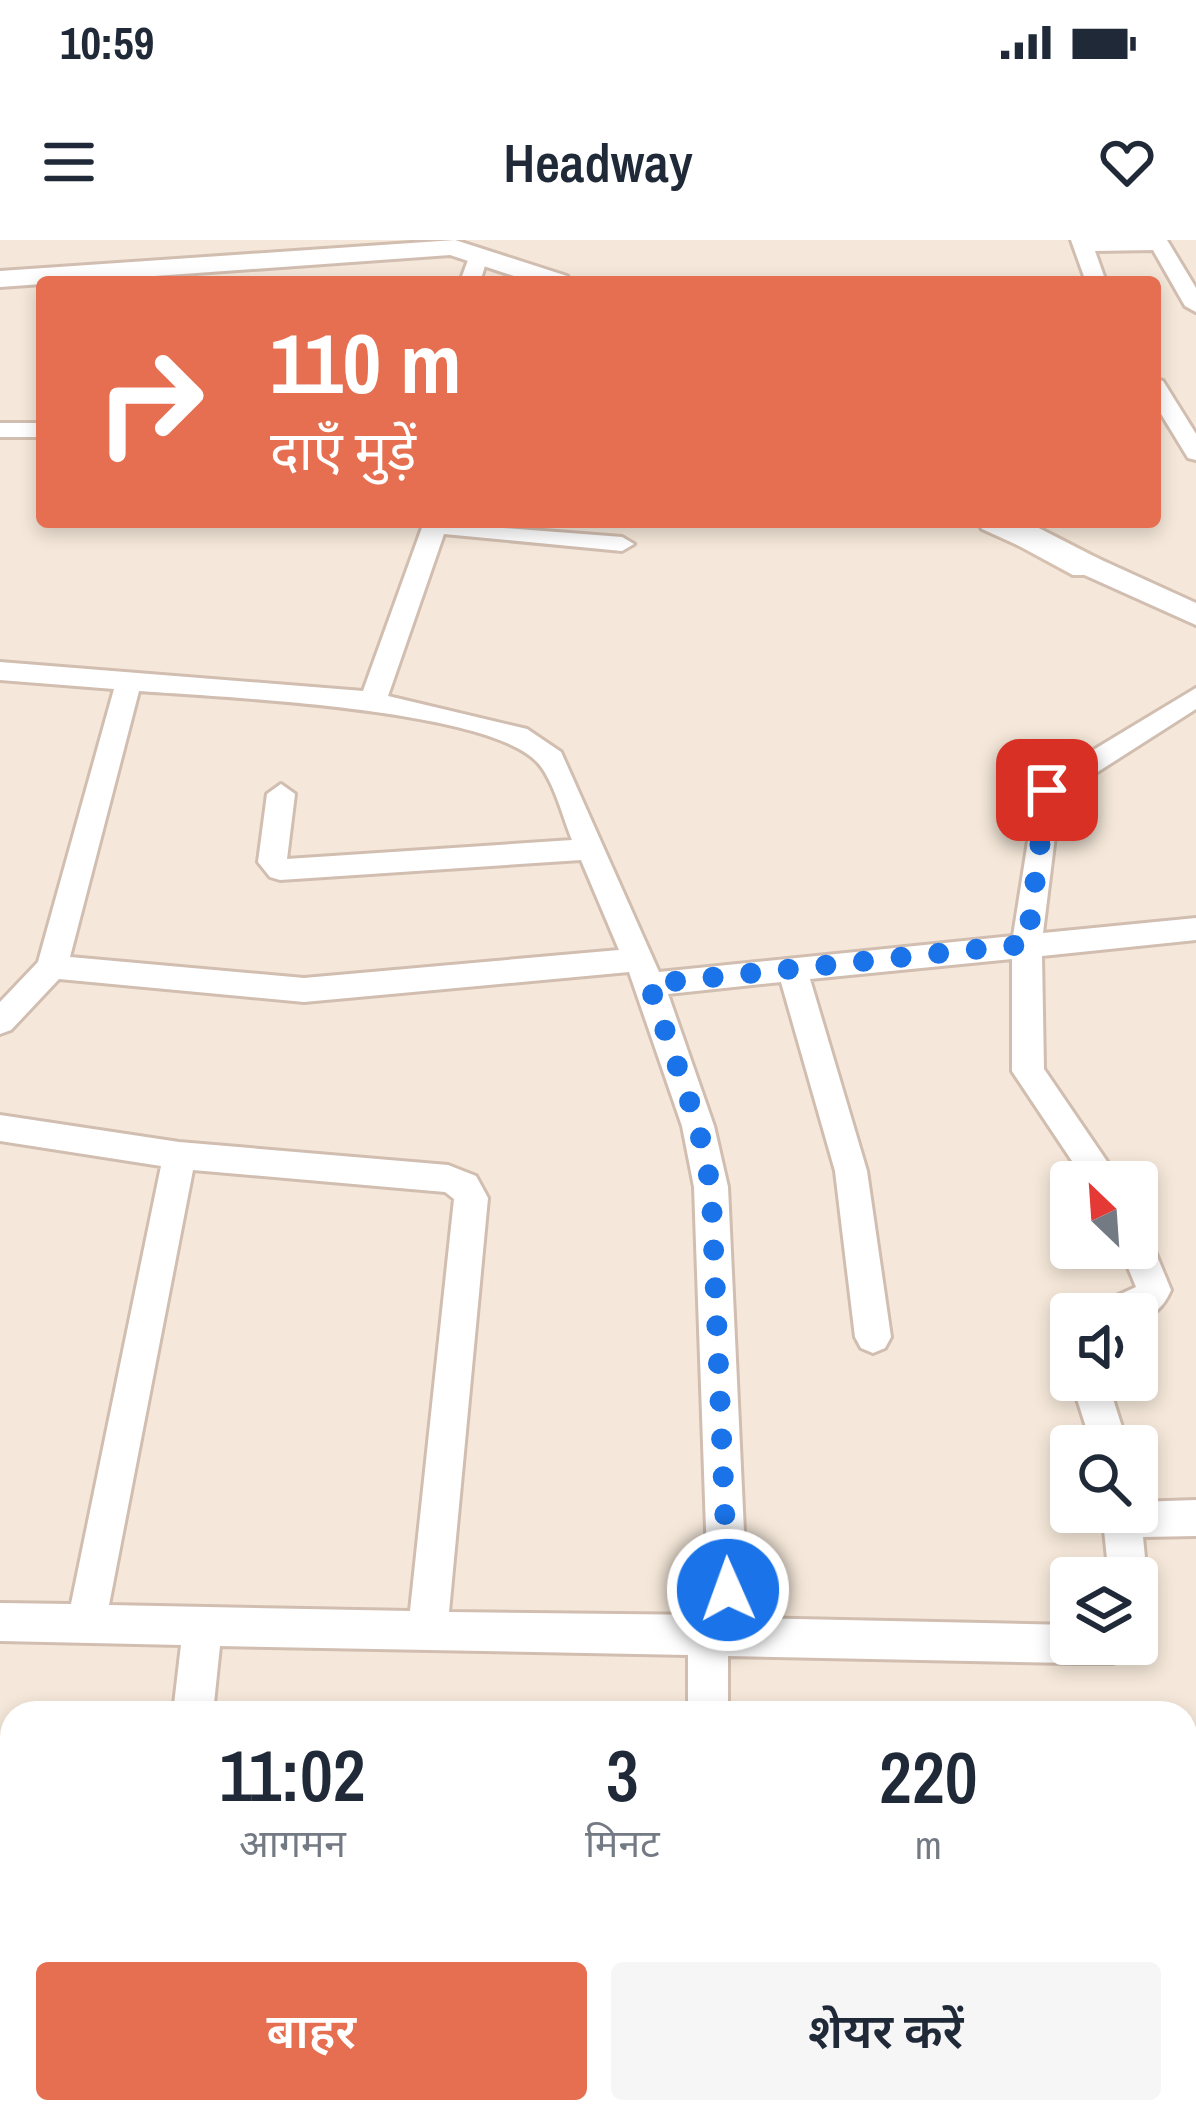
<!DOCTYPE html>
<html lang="hi">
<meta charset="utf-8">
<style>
body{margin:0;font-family:"Archivo Narrow","Noto Sans Devanagari",sans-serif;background:#f6f6f7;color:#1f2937;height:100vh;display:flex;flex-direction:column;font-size:45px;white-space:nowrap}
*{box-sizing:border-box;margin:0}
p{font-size:39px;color:#747a83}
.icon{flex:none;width:66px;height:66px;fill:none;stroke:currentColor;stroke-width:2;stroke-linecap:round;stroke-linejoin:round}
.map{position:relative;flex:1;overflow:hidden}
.details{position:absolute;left:0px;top:1461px;width:1197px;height:423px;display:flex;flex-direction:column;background:#fff;border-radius:36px 36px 0 0;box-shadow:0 6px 18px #0003}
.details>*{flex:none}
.hud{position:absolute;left:36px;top:36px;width:1125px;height:252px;border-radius:12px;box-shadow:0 6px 18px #0003;background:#e76f51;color:#fff;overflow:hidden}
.needle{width:78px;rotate:335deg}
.fabs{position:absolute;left:1050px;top:921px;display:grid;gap:24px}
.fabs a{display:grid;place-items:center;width:108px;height:108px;border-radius:12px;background:#fff;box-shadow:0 6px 18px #0003;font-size:60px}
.pin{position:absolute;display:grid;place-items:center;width:102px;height:102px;color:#fff;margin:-51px;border-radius:24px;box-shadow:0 6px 18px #0006}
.me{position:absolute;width:132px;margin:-66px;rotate:358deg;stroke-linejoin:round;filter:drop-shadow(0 0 9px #0008)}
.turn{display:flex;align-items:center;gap:42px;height:252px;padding:0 36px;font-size:54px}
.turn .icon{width:156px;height:156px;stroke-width:2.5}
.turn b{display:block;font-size:84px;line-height:102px}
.eta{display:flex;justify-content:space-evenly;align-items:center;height:204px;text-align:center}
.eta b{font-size:72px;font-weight:600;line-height:84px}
.primary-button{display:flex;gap:24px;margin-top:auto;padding:24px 36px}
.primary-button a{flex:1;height:138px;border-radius:12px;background:#e76f51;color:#fff;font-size:48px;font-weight:600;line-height:138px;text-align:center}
.primary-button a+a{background:#f6f6f7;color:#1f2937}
.status{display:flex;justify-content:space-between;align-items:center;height:84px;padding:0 60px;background:#fff;direction:ltr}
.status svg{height:33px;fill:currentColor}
header{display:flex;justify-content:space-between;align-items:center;height:156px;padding:0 36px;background:#fff;font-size:54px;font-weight:600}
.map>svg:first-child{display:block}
.residential{fill:#f5e8da;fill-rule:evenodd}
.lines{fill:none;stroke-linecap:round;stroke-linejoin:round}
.minor-casing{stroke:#d1beb0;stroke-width:6}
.tertiary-casing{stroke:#d1beb0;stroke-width:6}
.secondary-casing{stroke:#d6c0b0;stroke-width:6}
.minor{fill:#fff;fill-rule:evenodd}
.tertiary{fill:#fff;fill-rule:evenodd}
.secondary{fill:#fff;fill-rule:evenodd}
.route{stroke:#1a73e8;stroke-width:21;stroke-dasharray:0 37.8}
</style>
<div class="status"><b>10:59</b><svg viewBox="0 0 49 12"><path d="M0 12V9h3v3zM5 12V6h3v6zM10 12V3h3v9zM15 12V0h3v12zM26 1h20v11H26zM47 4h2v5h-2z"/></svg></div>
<header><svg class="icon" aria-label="menu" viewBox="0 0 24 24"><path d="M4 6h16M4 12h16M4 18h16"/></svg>Headway<svg class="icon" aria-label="heart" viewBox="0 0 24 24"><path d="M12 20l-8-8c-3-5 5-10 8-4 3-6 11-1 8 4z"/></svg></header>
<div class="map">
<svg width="1196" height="1882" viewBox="0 0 1196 1882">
<rect width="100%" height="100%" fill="#fdf6ec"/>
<path class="residential" d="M0 0H1196V1882H0ZM42 42H1155V282H42ZM1071 942H1137V1008H1071ZM1071 1074H1137V1140H1071ZM1071 1206H1137V1272H1071ZM1071 1338H1137V1404H1071ZM12 1473H1185V1872H12Z"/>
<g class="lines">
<defs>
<g id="minor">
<polygon points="1071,0 1167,0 1196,48 1196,72 1185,66 1153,10 1095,11 1106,42 1086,42"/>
<polygon points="472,9 489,13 480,42 460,42"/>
<polygon points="1155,139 1163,141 1196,194 1196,220 1188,218 1155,164"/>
<rect x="0" y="183" width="42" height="14"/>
<path d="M424 282 622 297 634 304 622 311 444 294 388 456 527 489 561 512 659 732 1013 696 1037 544 1196 448V469L1060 556 1043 693 1196 678V700L1042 716 1044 829 1121 942H1086L1012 831V719L810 739 867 931 891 1097 885 1108 873 1113 861 1108 855 1097 835 931 781 742 668 754 714 886 728 947 748 1378 1071 1385V1404H1133L1127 1418 1113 1423H1071L728 1416V1473H688V1415L220 1406 213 1473H173L181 1405 0 1401V1363L71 1364 161 926 0 901V875L179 902 448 925 476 936 488 958 449 1372 709 1375 694 947 682 886 629 732 304 762 59 739 11 790 0 794V762L38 722 114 449 0 440V422L363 451ZM139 451C219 457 489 468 538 523 554 541 563 578 572 600L287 619 295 554 281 544 267 554 258 622 270 637 280 640 581 620 619 710 304 738 70 717ZM193 930 445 952 454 959 410 1371 109 1365Z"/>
<path d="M1137 993 1149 997 1171 1050C1163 1068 1155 1074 1137 1081V1074H1096L1101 1063 1136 1047 1120 1008H1137Z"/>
<polygon points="1071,1140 1107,1140 1128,1206 1092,1206"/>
<polygon points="1196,1260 1196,1296 1143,1297 1147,1338 1142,1351 1137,1353 1137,1338 1109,1338 1104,1290 1115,1272 1137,1272 1137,1262"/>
<polygon points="1185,1638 1196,1642 1196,1704 1185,1709"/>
<polygon points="128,1872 174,1872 176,1882 130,1882"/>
<rect x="684" y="1872" width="46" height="10"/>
</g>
<g id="tertiary">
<polygon points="455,0 567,36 571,42 532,42 450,15 0,47 0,31"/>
<polygon points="978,282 1018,282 1196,363 1196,385 982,289"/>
</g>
<polygon id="secondary" points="983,282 1027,282 1099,319 1104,327 1099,335 1073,335 988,289"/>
</defs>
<use href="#minor" class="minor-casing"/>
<use href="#tertiary" class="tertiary-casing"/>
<use href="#secondary" class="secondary-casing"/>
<use href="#minor" class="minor"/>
<use href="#tertiary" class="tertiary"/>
<use href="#secondary" class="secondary"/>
</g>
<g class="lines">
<polyline class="route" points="728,1350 711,947 698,886 649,744 1027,704 1047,550"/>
</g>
</svg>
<div class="fabs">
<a><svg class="needle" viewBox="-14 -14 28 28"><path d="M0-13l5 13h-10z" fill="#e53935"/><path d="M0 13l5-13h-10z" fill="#747a83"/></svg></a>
<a><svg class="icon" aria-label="sound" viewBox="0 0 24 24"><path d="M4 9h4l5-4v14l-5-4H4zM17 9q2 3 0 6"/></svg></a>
<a><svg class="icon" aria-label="search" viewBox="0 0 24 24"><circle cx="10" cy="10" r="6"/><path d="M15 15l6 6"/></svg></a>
<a><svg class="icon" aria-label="layers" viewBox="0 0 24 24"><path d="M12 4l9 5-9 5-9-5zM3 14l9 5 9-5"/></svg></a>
</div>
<div class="pin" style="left:1047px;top:550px;background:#d93025"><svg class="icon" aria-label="arrive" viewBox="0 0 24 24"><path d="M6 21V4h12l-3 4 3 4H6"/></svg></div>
<svg class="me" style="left:728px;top:1350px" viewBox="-20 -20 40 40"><circle r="17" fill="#1a73e8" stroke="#fff" stroke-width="3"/><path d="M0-11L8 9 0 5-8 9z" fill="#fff"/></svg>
<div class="hud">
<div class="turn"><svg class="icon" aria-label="right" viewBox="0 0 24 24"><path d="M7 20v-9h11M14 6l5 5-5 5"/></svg><div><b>110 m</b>दाएँ मुड़ें</div></div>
</div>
<section class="details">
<div class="eta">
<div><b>11:02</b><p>आगमन</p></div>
<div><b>3</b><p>मिनट</p></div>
<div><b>220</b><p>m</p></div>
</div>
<div class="primary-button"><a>बाहर</a><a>शेयर करें</a></div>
</section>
</div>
